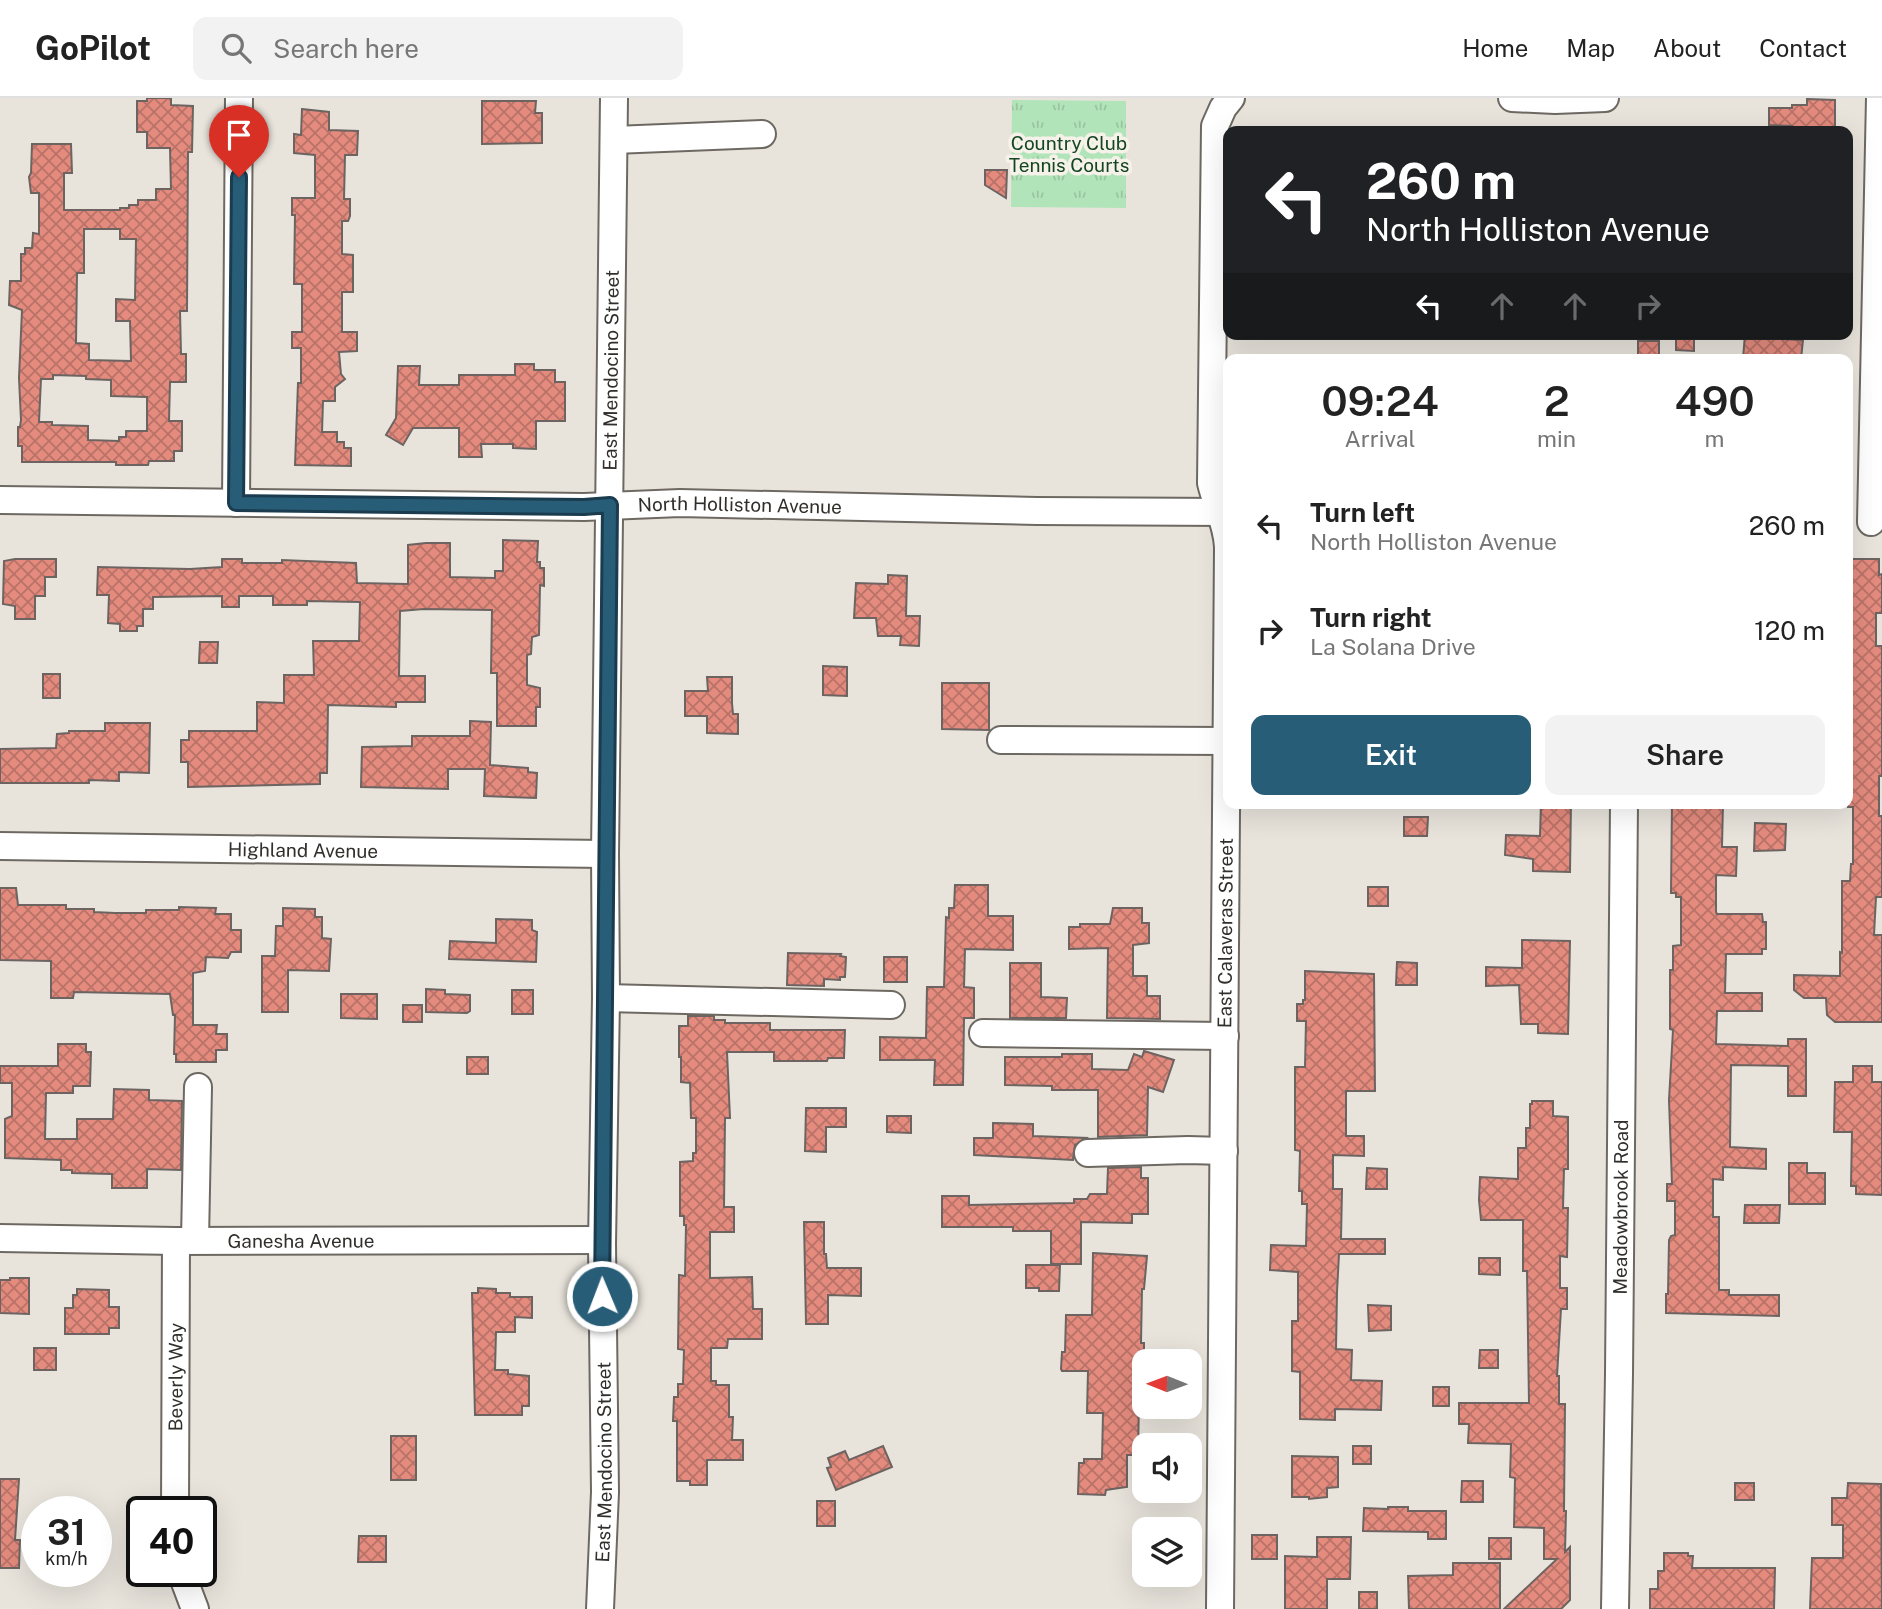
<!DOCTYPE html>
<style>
body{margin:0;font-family:"Public Sans",sans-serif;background:#f2f2f2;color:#222;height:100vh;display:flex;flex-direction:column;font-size:26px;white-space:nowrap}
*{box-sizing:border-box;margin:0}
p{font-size:23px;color:#767676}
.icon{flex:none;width:38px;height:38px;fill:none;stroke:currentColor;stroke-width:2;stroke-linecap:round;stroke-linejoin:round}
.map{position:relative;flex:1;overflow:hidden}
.sheet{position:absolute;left:1223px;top:256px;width:630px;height:455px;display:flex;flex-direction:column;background:#fff;border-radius:14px;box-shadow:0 7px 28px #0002}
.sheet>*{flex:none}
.top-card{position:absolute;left:1223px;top:28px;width:630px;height:214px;border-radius:14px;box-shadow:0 7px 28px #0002;background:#202124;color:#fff;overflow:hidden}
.needle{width:46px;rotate:271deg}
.controls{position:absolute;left:1132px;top:1251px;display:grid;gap:14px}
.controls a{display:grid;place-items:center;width:70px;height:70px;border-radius:14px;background:#fff;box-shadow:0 7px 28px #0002;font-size:35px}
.speed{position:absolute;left:21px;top:1398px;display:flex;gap:14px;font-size:35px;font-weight:700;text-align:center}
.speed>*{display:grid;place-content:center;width:91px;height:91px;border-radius:50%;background:#fff;box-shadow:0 7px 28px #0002;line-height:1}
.speed small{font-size:18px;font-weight:400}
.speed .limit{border:4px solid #111;border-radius:10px;background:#fff;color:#111}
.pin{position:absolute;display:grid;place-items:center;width:60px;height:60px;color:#fff;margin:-72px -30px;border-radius:50% 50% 50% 0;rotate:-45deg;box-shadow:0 0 7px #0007}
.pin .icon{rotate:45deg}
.me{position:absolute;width:77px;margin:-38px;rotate:359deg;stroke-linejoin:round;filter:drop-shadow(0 0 5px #0008)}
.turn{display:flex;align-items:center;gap:24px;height:147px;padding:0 28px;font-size:32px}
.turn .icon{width:91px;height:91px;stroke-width:2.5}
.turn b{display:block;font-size:49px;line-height:60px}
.lanes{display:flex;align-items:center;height:66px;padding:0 28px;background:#0003;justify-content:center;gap:35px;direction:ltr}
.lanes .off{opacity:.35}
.eta{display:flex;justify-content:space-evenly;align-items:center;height:119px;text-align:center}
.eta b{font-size:42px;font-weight:600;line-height:49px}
.primary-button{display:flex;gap:14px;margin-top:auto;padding:14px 28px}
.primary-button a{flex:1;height:80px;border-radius:14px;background:#285d78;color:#fff;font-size:28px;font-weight:600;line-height:80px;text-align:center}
.primary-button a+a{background:#f2f2f2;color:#222}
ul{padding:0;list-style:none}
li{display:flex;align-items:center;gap:21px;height:105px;padding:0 28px}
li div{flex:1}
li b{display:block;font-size:26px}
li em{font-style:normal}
header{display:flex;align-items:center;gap:42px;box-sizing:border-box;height:98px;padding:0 35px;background:#fff;border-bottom:2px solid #e0e0e0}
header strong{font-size:33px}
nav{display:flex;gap:38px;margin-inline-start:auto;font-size:24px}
.search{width:490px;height:63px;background:#f2f2f2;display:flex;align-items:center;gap:18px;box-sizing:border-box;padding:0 24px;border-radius:14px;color:#767676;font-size:26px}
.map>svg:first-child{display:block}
.park{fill:url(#park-tufts)}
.building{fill:url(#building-cross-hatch);stroke:#6d6462;stroke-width:2;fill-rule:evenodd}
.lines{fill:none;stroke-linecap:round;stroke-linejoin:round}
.minor-casing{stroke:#6d6962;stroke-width:30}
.minor{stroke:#fff;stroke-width:26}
.route-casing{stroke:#1a3c4e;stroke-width:18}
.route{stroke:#285d78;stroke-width:12}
.labels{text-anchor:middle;stroke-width:7;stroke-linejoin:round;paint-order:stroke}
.park-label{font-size:19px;fill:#124722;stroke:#f6f1e9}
.street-label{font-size:19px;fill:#312f2c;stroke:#f6f1e9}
</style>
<header>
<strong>GoPilot</strong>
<div class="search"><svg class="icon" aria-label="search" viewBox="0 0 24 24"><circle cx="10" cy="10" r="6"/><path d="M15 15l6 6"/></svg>Search here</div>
<nav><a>Home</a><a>Map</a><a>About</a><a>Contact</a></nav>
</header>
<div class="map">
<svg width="1882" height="1511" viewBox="0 0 1882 1511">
<defs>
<pattern id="park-tufts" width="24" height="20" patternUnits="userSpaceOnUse" patternTransform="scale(1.75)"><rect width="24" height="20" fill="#b1e4b9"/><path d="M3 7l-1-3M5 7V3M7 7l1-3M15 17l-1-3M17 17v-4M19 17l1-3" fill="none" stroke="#99c49f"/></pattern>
<pattern id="building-cross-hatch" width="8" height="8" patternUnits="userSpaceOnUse" patternTransform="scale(1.75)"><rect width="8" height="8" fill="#e48b7e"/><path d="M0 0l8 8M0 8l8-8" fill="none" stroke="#b97267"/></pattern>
</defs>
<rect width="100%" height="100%" fill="#e8e4dc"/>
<polygon class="park" points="1012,2 1126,3 1126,110 1011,109"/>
<g class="building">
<path d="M147 0H171V7L193 8 192 54H188L187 213H180L181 256H186V284H170L169 323H182V353H174V363H149L148 367H116V364H22V348H18V329H20L21 322 19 280 22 212 9 207 10 183H21V156H25V150H32L33 135 39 136V95H31L29 79 31 75 32 46H71L72 75H64V112H120V110H129V107H138V102H156V91H171L170 50H147V34H137V3H147ZM84 131H120V141H136L135 202 116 201V223H130L131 263 89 262V246L76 245 77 175H84ZM53 277 86 278V281L111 282V298L147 299V333H126V339H119V343L88 342V328L52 327V324H39L41 281H53Z"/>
<polygon points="1807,1 1835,2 1835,33 1809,33 1792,31 1792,28 1769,27 1769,10 1792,10 1792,7 1807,7"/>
<polygon points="482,3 536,3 535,15 542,15 542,45 482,46"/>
<polygon points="302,11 329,14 329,32 358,33 357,57 345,57 344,101 350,101 350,118 348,123 342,123 342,156 353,157 353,194 342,194 342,234 357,234 357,253 339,254 341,276 345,281 335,289 335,303 323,303 322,334 337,334 337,344 344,344 344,350 351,350 351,368 295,367 298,285 301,285 301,250 292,250 292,234 302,234 302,186 294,186 295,117 292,117 292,100 315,100 315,57 294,55 294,36 301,37"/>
<polygon points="985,72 1007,72 1006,100 985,87"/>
<polygon points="1676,236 1694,236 1694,253 1676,252"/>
<polygon points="1745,236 1782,236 1782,241 1803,242 1801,261 1743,261"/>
<rect x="1638" y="243" width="21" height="18"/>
<polygon points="515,266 534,266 534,272 555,272 555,284 565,284 565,323 536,323 536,351 513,350 513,346 481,346 482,359 459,359 459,330 413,330 403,347 386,337 396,320 398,268 420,268 419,287 459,287 459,277 515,277"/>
<polygon points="503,442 538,443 537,464 540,464 540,470 544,470 544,488 540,487 539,537 532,539 531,556 527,557 527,587 540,590 540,609 536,609 536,628 497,628 497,575 491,575 492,512 424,511 400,513 399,578 425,578 425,604 396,604 396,609 328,607 327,675 320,675 320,686 188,689 188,664 181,664 181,642 189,642 189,633 257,633 257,604 284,605 284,577 314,577 313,543 359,543 360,504 307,503 307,507 273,507 273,498 239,498 239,509 222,509 222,498 153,499 153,511 143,511 143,528 137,528 137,533 120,533 120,526 108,525 109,497 97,497 98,469 190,471 222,469 222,461 242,461 242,465 282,465 282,462 356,465 357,485 408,486 408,447 426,445 450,445 450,479 495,480 495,473 503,473"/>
<polygon points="15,461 56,461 56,479 45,479 45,498 35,498 35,521 15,521 15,508 3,506 4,463"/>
<polygon points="1848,461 1879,461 1879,477 1882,476 1882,515 1876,515 1876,548 1882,548 1882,678 1879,678 1879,718 1882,718 1882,799 1876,799 1874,837 1882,837 1882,924 1835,924 1827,917 1826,900 1804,900 1794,892 1794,877 1840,878 1840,854 1842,855 1842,783 1850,783 1851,766 1853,766 1853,709 1848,709"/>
<polygon points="888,477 907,478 906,518 920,518 919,548 900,547 901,538 878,538 876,520 854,520 856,485 888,486"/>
<polygon points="200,544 218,544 217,565 199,565"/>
<polygon points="823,568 847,569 847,598 823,597"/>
<rect x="43" y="576" width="17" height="24"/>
<polygon points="707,579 732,579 732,605 733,616 738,616 738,636 707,635 707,618 685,618 685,593 708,593"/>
<polygon points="942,585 989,585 989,632 942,631"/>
<polygon points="470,623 491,624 490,667 528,670 528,674 537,675 536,700 484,698 485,671 448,671 448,691 361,689 362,649 412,648 412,638 470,638"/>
<polygon points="105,625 150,625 149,675 119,674 119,683 89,682 89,685 0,685 0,651 56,650 57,636 69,635 69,633 105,633"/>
<polygon points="1541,705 1571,705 1570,774 1533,773 1533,761 1505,757 1506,737 1540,738"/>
<polygon points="1672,705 1723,705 1722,749 1737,749 1736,778 1716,777 1716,814 1717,816 1762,816 1763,824 1766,824 1766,851 1762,851 1762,856 1726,856 1725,895 1762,895 1762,913 1717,913 1716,946 1788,948 1788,941 1806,941 1806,998 1788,998 1788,968 1731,967 1730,1049 1766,1051 1766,1071 1723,1069 1723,1082 1713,1081 1713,1119 1719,1119 1719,1192 1729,1192 1729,1197 1779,1197 1779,1218 1666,1215 1666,1196 1668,1196 1669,1142 1671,1138 1675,1137 1675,1103 1667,1103 1667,1086 1672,1086 1669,1002 1673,932 1670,931 1670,872 1673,872 1673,848 1681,847 1681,799 1676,799 1676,795 1671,795"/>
<polygon points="1404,719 1428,719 1427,738 1404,738"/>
<polygon points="1755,725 1786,726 1785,752 1754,753"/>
<polygon points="955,787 988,787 988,818 1013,818 1013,852 965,851 964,889 974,890 974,920 964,920 963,987 934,987 935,962 880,962 880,939 926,940 927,889 944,889 946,819 949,820 949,810 954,810"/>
<rect x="1368" y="789" width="20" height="19"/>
<polygon points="0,790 16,790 18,807 66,807 66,811 94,811 94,814 115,815 146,815 146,812 179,812 179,809 216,810 215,816 231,816 231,832 241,832 241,854 231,854 228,860 206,859 205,873 193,875 193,927 217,927 216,936 227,936 227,952 216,952 216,964 176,964 176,956 174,956 175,917 173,917 170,896 74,894 73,900 51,900 51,863 0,862"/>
<polygon points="283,810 315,811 315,819 322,819 322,840 331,841 329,873 288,872 288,914 262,914 262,858 275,858 276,828 283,828"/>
<polygon points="1113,810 1142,810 1142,825 1149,825 1149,845 1133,847 1133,878 1147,878 1147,898 1160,898 1160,921 1107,920 1108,850 1069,851 1069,829 1080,829 1080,826 1110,826"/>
<polygon points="496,821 532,822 532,832 537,834 536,864 449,861 450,843 496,845"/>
<polygon points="1522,842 1570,843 1568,936 1538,935 1538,926 1521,926 1519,887 1486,888 1486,869 1522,870"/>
<polygon points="788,855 841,856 840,858 846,859 845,879 840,879 840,882 824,881 824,888 787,887"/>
<rect x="884" y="859" width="23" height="25"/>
<polygon points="1397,864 1417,865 1417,887 1396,887"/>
<polygon points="1010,865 1041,865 1041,899 1067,900 1066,920 1010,920"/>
<polygon points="1305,873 1374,876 1375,993 1346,993 1346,1038 1364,1038 1364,1058 1333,1057 1333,1091 1342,1091 1341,1141 1385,1141 1385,1156 1339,1156 1337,1194 1336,1251 1352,1252 1351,1282 1382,1283 1381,1312 1335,1311 1335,1322 1300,1321 1300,1274 1292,1273 1292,1223 1298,1223 1298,1174 1270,1172 1271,1147 1306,1148 1307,1106 1302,1106 1302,1093 1299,1093 1300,1053 1295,1052 1295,969 1305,969 1306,923 1297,923 1297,906 1303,906 1303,902 1305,902"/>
<polygon points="426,891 445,892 445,896 470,897 470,913 467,915 426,914"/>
<rect x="512" y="892" width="21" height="24"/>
<polygon points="341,896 377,896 377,921 341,920"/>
<rect x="403" y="907" width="19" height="17"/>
<polygon points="688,918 714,918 714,922 725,922 725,925 770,925 770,932 845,932 844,960 828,960 827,963 774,963 774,954 727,954 730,1020 725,1020 724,1109 734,1109 734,1134 710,1134 710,1180 752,1179 753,1211 762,1211 762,1241 728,1241 727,1250 711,1250 711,1283 716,1283 716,1287 729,1287 729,1319 733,1319 732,1342 743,1342 743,1362 707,1362 707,1387 690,1387 690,1383 677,1383 677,1323 673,1323 674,1299 678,1299 678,1286 683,1286 684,1252 678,1251 679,1177 685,1178 686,1127 684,1127 684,1118 680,1118 680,1064 693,1063 693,1055 696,1055 696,1020 691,1020 690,985 681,984 681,959 679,959 679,928 688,928"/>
<polygon points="58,946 86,946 86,954 91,954 90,988 73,988 73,995 46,995 45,1041 77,1041 77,1021 113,1021 114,991 149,992 149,1002 182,1003 181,1072 147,1071 147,1090 112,1090 112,1076 72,1075 72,1072 61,1072 61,1062 5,1060 5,1021 12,1018 12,985 0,985 0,968 58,968"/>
<polygon points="1144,953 1174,962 1163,994 1148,989 1147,1037 1098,1039 1098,992 1052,992 1052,988 1005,987 1005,959 1062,959 1062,956 1092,956 1092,971 1128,972 1134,956 1142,959"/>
<rect x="467" y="959" width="21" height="17"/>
<polygon points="1853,968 1872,968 1872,984 1882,984 1882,1097 1856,1096 1856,1088 1851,1088 1852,1034 1834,1034 1835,984 1853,984"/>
<polygon points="1532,1003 1553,1003 1553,1018 1568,1019 1568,1071 1564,1071 1563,1110 1568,1110 1567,1159 1560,1158 1560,1190 1567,1190 1567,1211 1561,1211 1557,1278 1559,1278 1559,1306 1565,1306 1564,1413 1566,1413 1565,1454 1570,1449 1570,1502 1561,1511 1504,1511 1557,1461 1544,1461 1544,1430 1514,1429 1515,1380 1510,1379 1511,1346 1468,1345 1469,1326 1459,1326 1459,1305 1529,1305 1527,1173 1523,1173 1523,1122 1481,1122 1479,1102 1480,1079 1518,1081 1518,1050 1526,1050 1526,1030 1530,1030 1530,1006 1532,1006"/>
<polygon points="806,1010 846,1010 846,1029 826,1029 826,1054 805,1053"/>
<polygon points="887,1018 911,1018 911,1035 887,1034"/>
<polygon points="993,1025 1033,1026 1033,1038 1086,1040 1075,1047 1073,1062 974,1057 974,1040 993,1040"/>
<polygon points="1789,1065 1807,1065 1807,1075 1825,1075 1825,1106 1789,1106"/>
<polygon points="1141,1069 1141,1080 1148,1080 1148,1116 1132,1116 1132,1125 1081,1124 1081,1166 1051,1166 1051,1133 1013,1133 1013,1129 942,1129 942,1098 969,1098 969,1107 1074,1105 1074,1101 1087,1101 1090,1096 1107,1096 1108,1070"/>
<polygon points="1367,1070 1387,1071 1387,1091 1366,1091"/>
<polygon points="1745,1107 1780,1107 1779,1125 1744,1125"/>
<polygon points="804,1124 824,1124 824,1156 826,1156 827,1170 861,1170 861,1198 828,1197 828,1226 806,1226"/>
<polygon points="1093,1155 1147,1158 1144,1191 1142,1191 1141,1245 1144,1245 1144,1302 1139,1302 1138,1357 1127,1357 1127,1389 1106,1392 1105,1397 1078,1396 1079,1365 1084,1365 1084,1361 1102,1361 1103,1315 1087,1315 1088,1273 1062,1273 1061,1271 1062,1254 1065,1254 1066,1217 1092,1217"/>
<polygon points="1479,1160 1500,1160 1500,1177 1479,1176"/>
<polygon points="1026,1167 1060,1167 1059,1193 1039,1193 1039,1190 1026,1190"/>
<polygon points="10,1180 29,1180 29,1216 0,1215 0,1182 10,1182"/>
<polygon points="478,1190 496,1191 496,1195 510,1195 510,1199 532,1199 532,1220 515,1219 515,1234 496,1234 495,1272 508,1272 508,1276 529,1278 529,1308 522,1308 522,1317 475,1317 472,1195 478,1195"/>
<polygon points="77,1191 109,1192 109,1209 119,1209 119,1230 109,1230 109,1236 65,1236 65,1210 73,1210 73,1197 77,1197"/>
<polygon points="1368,1207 1391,1208 1391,1232 1369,1233"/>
<rect x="34" y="1250" width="22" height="22"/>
<polygon points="1480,1252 1498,1252 1498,1270 1479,1270"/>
<rect x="1433" y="1289" width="16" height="19"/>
<rect x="391" y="1338" width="25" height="44"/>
<polygon points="883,1348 892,1369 836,1392 827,1370 831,1369 828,1360 845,1353 849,1362"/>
<rect x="1353" y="1348" width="18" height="18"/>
<polygon points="1292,1358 1338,1359 1338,1389 1327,1390 1327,1399 1309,1401 1309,1399 1292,1399"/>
<polygon points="0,1381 19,1381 15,1442 20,1442 19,1470 0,1470"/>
<polygon points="1462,1383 1483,1383 1483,1404 1461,1404"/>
<rect x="1735" y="1385" width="19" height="17"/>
<polygon points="1848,1385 1881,1386 1882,1511 1810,1511 1812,1460 1843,1460 1843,1427 1832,1427 1832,1400 1847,1400"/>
<rect x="817" y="1403" width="18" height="25"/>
<polygon points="1388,1409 1408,1409 1408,1413 1446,1413 1446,1441 1428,1441 1428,1434 1363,1433 1364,1410 1388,1411"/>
<rect x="1252" y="1437" width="25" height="24"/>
<polygon points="359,1438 386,1438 386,1464 358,1464"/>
<polygon points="1317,1439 1351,1439 1350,1481 1327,1481 1327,1511 1285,1511 1285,1458 1317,1459"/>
<rect x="1489" y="1440" width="22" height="21"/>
<polygon points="1664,1455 1688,1455 1688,1458 1693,1458 1692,1470 1775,1470 1774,1511 1650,1511 1650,1491 1658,1491 1658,1473 1664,1473"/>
<polygon points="1453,1465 1500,1465 1500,1511 1409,1511 1408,1478 1453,1477"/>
<rect x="1359" y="1494" width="18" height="17"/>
</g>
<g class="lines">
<defs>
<g id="minor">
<polyline points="1512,0 1555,2 1605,0"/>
<polyline points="614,42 762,36"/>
<path id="s1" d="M0 402 584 409 680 405 1037 413 1228 414"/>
<polyline points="236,405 239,0"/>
<polyline points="1871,424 1880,0"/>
<polyline points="1001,642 1227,643"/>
<path id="s2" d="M0 748 605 756"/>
<polyline points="606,900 891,907"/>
<polyline points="983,935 1225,938"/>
<polyline points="1088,1055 1188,1052 1224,1053"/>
<path id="s3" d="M0 1140 176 1143 602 1142"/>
<polyline points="195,1142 198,989"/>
<path id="s4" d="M175 1414 176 1143"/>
<polyline points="181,1474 195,1511"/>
<path id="s5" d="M600 1511 605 1394 602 1146 606 900 605 756 614 0"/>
<path id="s6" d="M1220 1511 1228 449C1227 425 1216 407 1211 385L1215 28 1223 10 1231 0"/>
<path id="s7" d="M1615 1511 1619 1276 1624 705"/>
</g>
</defs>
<use href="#minor" class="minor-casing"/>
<use href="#minor" class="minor"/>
</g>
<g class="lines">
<defs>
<polyline id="route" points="239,79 236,405 584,409 610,407 602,1198"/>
</defs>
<use href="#route" class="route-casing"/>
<use href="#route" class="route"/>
</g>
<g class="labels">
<g class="park-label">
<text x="1069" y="52">Country Club<tspan x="1069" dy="22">Tennis Courts</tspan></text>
</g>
<g class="street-label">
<text dy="7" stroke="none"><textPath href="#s5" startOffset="1239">East Mendocino Street</textPath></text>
<text dy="7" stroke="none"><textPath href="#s1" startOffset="740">North Holliston Avenue</textPath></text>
<text dy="7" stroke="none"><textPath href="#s2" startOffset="303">Highland Avenue</textPath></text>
<text dy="7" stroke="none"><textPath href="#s6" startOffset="676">East Calaveras Street</textPath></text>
<text dy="7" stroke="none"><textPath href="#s7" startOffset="402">Meadowbrook Road</textPath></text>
<text dy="7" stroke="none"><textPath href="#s3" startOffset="301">Ganesha Avenue</textPath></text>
<text dy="7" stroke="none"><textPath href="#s4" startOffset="135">Beverly Way</textPath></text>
<text dy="7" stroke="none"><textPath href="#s5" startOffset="147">East Mendocino Street</textPath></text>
</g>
</g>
</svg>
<div class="controls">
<a><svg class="needle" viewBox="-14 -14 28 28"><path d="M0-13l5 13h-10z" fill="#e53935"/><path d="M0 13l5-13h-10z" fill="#767676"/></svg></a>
<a><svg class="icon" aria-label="sound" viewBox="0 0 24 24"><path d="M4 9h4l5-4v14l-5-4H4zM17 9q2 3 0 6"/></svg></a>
<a><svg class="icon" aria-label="layers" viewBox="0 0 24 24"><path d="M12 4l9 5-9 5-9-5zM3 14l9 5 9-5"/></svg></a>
</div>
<div class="speed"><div>31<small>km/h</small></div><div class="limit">40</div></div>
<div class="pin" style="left:239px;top:79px;background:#d93025"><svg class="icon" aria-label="arrive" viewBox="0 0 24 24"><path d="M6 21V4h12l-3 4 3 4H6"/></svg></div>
<svg class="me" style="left:602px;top:1198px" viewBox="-20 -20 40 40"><circle r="17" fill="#285d78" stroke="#fff" stroke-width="3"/><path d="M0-11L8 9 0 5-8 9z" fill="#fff"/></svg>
<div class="top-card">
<div class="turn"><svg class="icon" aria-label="left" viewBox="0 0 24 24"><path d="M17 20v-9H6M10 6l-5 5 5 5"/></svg><div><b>260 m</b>North Holliston Avenue</div></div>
<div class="lanes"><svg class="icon" aria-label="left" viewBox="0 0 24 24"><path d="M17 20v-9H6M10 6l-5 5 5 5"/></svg><svg class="icon off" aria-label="ahead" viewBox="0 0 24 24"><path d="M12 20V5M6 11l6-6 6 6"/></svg><svg class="icon off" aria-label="ahead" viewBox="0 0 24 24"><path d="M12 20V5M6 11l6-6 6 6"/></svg><svg class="icon off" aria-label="right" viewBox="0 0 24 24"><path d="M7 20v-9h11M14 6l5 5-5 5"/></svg></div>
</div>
<section class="sheet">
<div class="eta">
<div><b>09:24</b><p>Arrival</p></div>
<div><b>2</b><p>min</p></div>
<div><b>490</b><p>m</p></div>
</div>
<ul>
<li><svg class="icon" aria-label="left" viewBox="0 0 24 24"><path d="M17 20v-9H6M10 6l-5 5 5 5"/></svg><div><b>Turn left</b><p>North Holliston Avenue</p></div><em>260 m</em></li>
<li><svg class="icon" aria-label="right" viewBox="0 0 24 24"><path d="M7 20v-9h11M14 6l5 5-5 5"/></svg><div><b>Turn right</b><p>La Solana Drive</p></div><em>120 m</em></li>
</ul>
<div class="primary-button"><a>Exit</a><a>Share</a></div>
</section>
</div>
